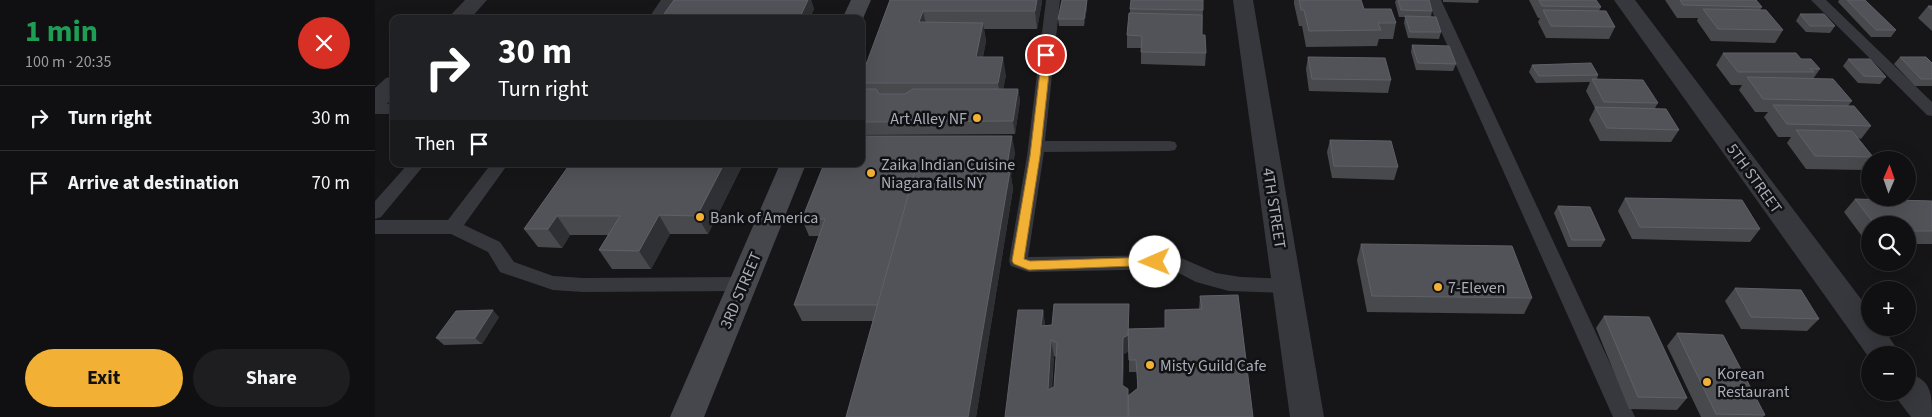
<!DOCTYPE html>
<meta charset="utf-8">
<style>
body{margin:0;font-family:"Source Sans 3",sans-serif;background:#1e1e20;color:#f1f3f6;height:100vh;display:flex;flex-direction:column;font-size:19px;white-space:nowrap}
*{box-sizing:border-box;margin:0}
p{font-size:16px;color:#9c9d9f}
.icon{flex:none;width:28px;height:28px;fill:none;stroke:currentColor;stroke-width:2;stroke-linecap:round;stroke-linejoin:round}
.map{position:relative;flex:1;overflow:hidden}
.details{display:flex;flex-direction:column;background:#101012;width:375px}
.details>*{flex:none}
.banner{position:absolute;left:15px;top:15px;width:475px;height:152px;border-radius:10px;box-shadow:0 5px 20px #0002,0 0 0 1px #303032;background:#202124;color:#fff;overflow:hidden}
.needle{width:32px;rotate:2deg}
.buttons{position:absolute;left:1486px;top:151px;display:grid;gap:10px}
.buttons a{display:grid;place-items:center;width:55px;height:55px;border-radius:50%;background:#101012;box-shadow:0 5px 20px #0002,0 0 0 1px #303032;font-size:25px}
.pin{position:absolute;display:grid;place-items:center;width:42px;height:42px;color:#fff;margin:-21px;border:2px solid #fff;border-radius:50%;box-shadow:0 1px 5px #0007}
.me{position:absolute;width:55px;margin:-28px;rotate:269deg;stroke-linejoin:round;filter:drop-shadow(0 0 4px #0008)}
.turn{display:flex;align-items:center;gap:18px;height:105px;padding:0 25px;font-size:22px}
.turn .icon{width:65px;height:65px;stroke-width:2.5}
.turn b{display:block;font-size:35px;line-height:42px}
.then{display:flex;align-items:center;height:48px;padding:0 25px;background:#0003;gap:10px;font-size:19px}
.round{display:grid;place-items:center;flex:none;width:52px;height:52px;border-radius:26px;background:#1e1e20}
.summary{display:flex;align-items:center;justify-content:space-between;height:85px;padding:0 25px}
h1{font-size:30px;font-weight:700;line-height:38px;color:#1e9e55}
.button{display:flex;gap:10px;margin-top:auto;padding:10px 25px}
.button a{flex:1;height:58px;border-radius:30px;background:#f2b134;color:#111;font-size:20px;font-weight:700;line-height:58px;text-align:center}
.button a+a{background:#1e1e20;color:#f1f3f6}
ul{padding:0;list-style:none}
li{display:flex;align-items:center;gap:15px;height:65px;padding:0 25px;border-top:1px solid #303032}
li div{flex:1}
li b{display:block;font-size:19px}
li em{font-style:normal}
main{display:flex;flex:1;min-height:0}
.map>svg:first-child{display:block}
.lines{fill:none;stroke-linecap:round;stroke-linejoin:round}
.lane{fill:#37383d;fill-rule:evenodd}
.street{fill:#37383d;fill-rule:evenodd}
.secondary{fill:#45474d;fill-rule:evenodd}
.wall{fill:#47494d;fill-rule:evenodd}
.shaded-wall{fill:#2f3033}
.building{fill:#525359;stroke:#5f6168;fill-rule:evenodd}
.route{fill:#f2b134;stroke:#9d7322}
.poi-dot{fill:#f2b134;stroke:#111113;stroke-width:2}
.labels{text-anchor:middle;stroke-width:5;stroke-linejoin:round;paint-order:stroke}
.poi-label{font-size:16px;fill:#a8adb8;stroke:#111113;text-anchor:start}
.street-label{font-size:16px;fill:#a8adb8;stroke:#111113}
</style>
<main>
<section class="details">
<div class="summary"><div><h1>1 min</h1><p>100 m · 20:35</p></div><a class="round" style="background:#d93025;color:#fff"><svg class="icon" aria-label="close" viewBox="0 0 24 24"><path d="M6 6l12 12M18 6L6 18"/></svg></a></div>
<ul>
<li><svg class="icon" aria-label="right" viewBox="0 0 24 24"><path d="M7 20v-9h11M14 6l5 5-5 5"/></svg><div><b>Turn right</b></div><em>30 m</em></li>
<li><svg class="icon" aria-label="arrive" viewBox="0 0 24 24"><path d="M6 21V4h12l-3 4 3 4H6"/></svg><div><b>Arrive at destination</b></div><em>70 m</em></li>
</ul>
<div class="button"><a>Exit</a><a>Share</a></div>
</section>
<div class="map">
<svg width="1557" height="417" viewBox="0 0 1557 417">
<rect width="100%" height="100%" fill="#161618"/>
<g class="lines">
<g class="lane">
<polygon points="286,0 300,0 287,19 273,19"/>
<polygon points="671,0 685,0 670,141 794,141 800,142 802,146 800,150 794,151 669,152 653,257 799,255 841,273 866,277 912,279 919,281 922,286 919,291 912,293 854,291 821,282 796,269 654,272 636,266 634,261 652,156"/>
<polygon points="1052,0 1066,0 1260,417 1238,417"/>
<polygon points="1436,0 1451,0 1557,102 1557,116 1552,115"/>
<rect x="0" y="104" width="19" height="10"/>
<polygon points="33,164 50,164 6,217 0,219 0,201"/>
<polygon points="116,164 133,164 89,225 125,242 139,262 178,276 208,278 368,277 375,279 378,284 375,289 368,291 208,292 178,290 125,272 113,252 76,234 0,234 0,220 73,220"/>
</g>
<g class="street">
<polygon points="90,0 112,0 95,19 72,19"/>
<polygon points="858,0 878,0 949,417 915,417"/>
<polygon points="1239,0 1260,0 1495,311 1495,328 1508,328 1526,355 1495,355 1495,359"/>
<polygon points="19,76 19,97 9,107 0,110 0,88 11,78"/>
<path d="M1532 372C1557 381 1557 393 1557 417H1536L1520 396 1519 392H1532Z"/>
</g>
<g class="secondary">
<polygon points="476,0 496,0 486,23 486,19 467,19"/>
<polygon points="405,164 431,164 329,417 295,417"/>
</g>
</g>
<g class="wall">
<polygon points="299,0 436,0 439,9 434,19 286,19"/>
<polygon points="515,0 667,2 662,29 609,29 611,41 608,57 631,75 628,89 643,89 645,101 640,134 486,135 486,78"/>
<polygon points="712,0 712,7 709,26 684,26 683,19"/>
<polygon points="919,0 986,0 989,9 1021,23 1018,39 1004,39 1002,46 931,47 927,26 924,26 919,4"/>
<polygon points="1021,0 1054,0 1057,11 1056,17 1066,32 1064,39 1033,38 1029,23 1030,17 1024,17 1020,2"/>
<polygon points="1068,0 1104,0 1103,3 1068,2"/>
<polygon points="1154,0 1221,0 1226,7 1224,11 1240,27 1234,39 1171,38 1163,22 1165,18 1163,18"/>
<polygon points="1290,0 1381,0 1387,7 1385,10 1408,30 1400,43 1336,41 1322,21 1323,18 1302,18"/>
<polygon points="1464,0 1490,0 1521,30 1516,37 1496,37 1463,2"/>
<polygon points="1553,6 1557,6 1557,31 1543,18"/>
<polygon points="755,9 828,10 827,35 831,53 830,66 766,64 766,48 752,48 752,35 755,13"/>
<polygon points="1425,14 1460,26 1455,33 1431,32 1421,21"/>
<polygon points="1037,45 1081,64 1078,71 1041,70 1036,52"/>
<polygon points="1348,53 1426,59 1445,69 1438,79 1477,101 1473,106 1496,126 1486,139 1483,138 1498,157 1496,160 1495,160 1495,161 1488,170 1431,169 1412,143 1416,137 1403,137 1389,117 1393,112 1380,112 1364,90 1367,85 1356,85 1341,65"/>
<polygon points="933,57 1016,80 1013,93 934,91 931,69"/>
<polygon points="1525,57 1557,63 1557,86 1540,86 1519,64"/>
<polygon points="1473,59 1511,77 1505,84 1483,83 1468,66"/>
<polygon points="1157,65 1223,75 1222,79 1283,103 1280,108 1304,130 1296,142 1225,141 1214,120 1220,108 1211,91 1215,82 1161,83 1154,72"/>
<polygon points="955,140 1023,167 1019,180 957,178 952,152"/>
<polygon points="640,152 636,176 638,189 601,417 471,417 498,321 427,321 419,305 444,236 434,236 427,219"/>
<polygon points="195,164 368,164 333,234 295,234 276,269 237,269 224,250 233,235 195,235 187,248 163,247 149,229"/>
<polygon points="1250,198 1385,229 1375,242 1257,239 1243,211"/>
<polygon points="1480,199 1557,201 1557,244 1532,244 1532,225 1495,225 1495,243 1492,243 1469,212"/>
<polygon points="1183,206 1230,240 1226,247 1193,247 1179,213"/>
<polygon points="986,244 1157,298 1149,314 992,312 982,260"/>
<polygon points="1360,288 1444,319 1432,331 1366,329 1350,301"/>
<path d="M825 296 878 417H630L668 310 670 325H677L754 304V329L790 328V310L824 309ZM754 351V372H762V389L753 396 748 386 749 354ZM679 356 681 357 679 387 677 388Z"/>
<polygon points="1229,316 1312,398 1302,410 1254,409 1221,328"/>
<polygon points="124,317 107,344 69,345 61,338"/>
<polygon points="1302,333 1390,415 1388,417 1326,417 1292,346"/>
</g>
<g class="shaded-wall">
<polygon points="433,0 436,0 439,9 434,19 424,19"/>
<polygon points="662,0 667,0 667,2 662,29 660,11"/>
<polygon points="712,0 712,7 709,26 709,19"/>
<polygon points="548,11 552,29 544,22"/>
<polygon points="608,23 611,41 604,75 601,57"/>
<polygon points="628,57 631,75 626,101 623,83"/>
<polygon points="643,89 645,101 640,134 638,121"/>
<polygon points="637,136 640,152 636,176 638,189 601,417 593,417"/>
<polygon points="349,164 368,164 333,234 322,216"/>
<polygon points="284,215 295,234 276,269 264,251"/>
<polygon points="182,216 195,235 187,248 173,229"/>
<polygon points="754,304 754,351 749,354 748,400 747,385 748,338"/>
<polygon points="118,310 124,317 107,344 100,338"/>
<polygon points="668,310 670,326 666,326"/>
<polygon points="676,340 679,356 675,405 673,390"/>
</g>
<g class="building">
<polygon points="299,0 433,0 424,19 346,19 392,17 286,18"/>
<polygon points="515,0 662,0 660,11 548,11 544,22 608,23 601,57 628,57 623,83 486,83 486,78"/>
<polygon points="687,0 712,0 709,19 683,19"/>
<polygon points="756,0 828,0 828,10 755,9"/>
<polygon points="924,0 986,0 989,9 1016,9 1021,23 1003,23 1006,30 934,31 929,10 926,10"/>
<polygon points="1023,0 1054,0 1057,11 1026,10"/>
<polygon points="1164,0 1221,0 1226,7 1167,6"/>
<polygon points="1305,0 1381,0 1387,7 1308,5"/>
<polygon points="1472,0 1490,0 1521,30 1501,30"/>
<polygon points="1553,6 1557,6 1557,10"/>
<polygon points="1328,9 1391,10 1408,30 1343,29"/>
<polygon points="1168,10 1231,11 1240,27 1176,26"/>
<polygon points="754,13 827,15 827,35 830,35 831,53 766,52 767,36 752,35"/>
<polygon points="1425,14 1449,14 1460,26 1435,26"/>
<polygon points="1030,16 1061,17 1066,32 1035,32"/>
<polygon points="1037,45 1074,46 1081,64 1043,63"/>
<polygon points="1348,53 1421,53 1426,59 1436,59 1445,69 1435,69 1439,72 1363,72"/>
<polygon points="933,57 1010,58 1016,80 937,79"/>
<polygon points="1525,57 1551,57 1557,63 1557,79 1546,79"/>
<polygon points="1473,59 1495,59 1511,77 1489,76"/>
<polygon points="1216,63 1223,75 1164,76 1157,65"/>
<polygon points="1372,77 1458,79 1477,101 1388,99"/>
<polygon points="1217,79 1268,80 1283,103 1229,102"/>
<polygon points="486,89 501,89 504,94 530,94 538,89 643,89 638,121 486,122"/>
<polygon points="1398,105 1479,106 1496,126 1412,124"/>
<polygon points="1220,107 1291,109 1304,130 1232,128"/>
<polygon points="1421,130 1477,131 1498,157 1440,156"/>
<polygon points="486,136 637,136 631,171 540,171 503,305 419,305 450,219 427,219 449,164 486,164"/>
<polygon points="955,140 1016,141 1023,167 959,166"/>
<polygon points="195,164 349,164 322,216 284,215 264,251 224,250 245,216 182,216 173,229 149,229"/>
<polygon points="540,171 635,171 593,417 471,417"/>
<polygon points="1250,198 1367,200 1385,229 1265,227"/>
<polygon points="1480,199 1557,201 1557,231 1532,231 1532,225 1500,225"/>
<polygon points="1183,206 1215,207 1230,240 1197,240"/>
<polygon points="986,244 1137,246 1157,298 997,296"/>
<polygon points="1360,288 1426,290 1444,319 1376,317"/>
<polygon points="863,295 878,417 754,417 753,396 763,388 761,360 754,360 753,329 790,328 790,310 827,309 825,296"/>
<path d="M679 304H754L753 335 748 338 747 385 753 389V417H630L643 310H668L666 326 677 325ZM676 340 682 343 679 387 673 390Z"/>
<polygon points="118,310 100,338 61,338 81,311"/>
<polygon points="1229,316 1274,317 1312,398 1263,397"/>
<polygon points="1302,333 1348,335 1390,415 1341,414"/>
</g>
<polygon class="route" points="671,52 676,55 665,156 649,259 655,261 780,257 784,259 786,262 784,265 654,270 639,264 637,261 655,156 667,55"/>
<g class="poi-dot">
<circle cx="602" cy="118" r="5"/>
<circle cx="496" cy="173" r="5"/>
<circle cx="325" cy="217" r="5"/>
<circle cx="1063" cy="287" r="5"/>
<circle cx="775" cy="365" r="5"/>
<circle cx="1332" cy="382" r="5"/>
</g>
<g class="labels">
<g class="poi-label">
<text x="592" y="124" text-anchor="end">Art Alley NF</text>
<text x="506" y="170">Zaika Indian Cuisine<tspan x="506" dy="18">Niagara falls NY</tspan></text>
<text x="335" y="223">Bank of America</text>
<text x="1073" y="293">7-Eleven</text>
<text x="785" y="371">Misty Guild Cafe</text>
<text x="1342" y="379">Korean<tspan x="1342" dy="18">Restaurant</tspan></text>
</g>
<g class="street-label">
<text transform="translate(1380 178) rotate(54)" y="6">5TH STREET</text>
<text transform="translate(900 208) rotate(81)" y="6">4TH STREET</text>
<text transform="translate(365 290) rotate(-67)" y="6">3RD STREET</text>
</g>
</g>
</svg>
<div class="buttons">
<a><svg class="needle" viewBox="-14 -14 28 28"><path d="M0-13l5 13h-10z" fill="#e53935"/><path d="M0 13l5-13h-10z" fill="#9c9d9f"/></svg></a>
<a><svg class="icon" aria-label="search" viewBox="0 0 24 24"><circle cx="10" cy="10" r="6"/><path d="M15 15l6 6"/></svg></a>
<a>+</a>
<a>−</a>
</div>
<div class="pin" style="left:671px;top:55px;background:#d93025"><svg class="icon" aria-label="arrive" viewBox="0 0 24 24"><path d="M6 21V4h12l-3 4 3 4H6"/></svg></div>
<svg class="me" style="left:780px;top:262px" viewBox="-20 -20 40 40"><circle r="19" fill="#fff"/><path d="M0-13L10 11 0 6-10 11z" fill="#f2b134"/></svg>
<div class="banner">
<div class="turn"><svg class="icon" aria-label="right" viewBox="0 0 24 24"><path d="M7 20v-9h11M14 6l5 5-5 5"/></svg><div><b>30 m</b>Turn right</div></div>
<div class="then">Then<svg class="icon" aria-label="arrive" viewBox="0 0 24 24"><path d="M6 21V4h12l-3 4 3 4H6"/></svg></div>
</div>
</div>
</main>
